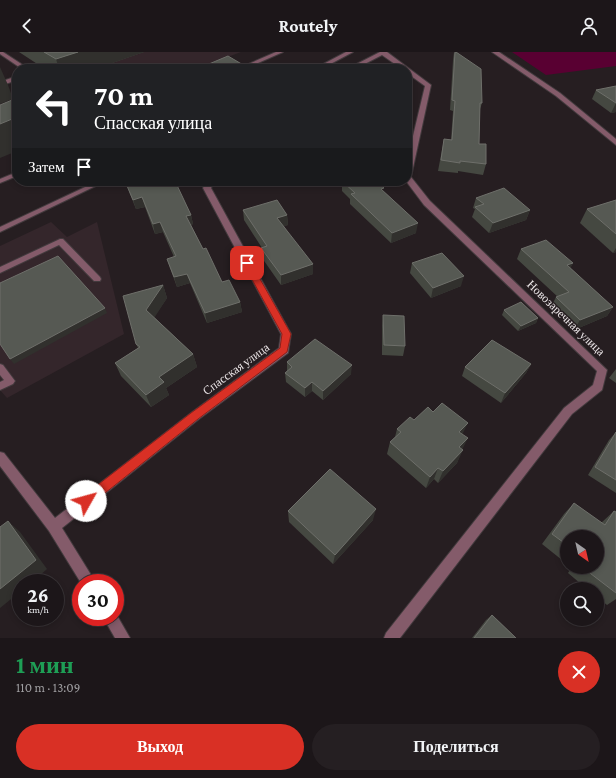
<!DOCTYPE html>
<html lang="ru">
<meta charset="utf-8">
<style>
body{margin:0;font-family:"Crimson Pro",serif;background:#251f22;color:#f1f3f6;height:100vh;display:flex;flex-direction:column;font-size:15px;white-space:nowrap}
*{box-sizing:border-box;margin:0}
p{font-size:13px;color:#a09fa2}
.icon{flex:none;width:22px;height:22px;fill:none;stroke:currentColor;stroke-width:2;stroke-linecap:round;stroke-linejoin:round}
.map{position:relative;height:586px;overflow:hidden}
.side{display:flex;flex-direction:column;background:#1c1619;flex:1}
.side>*{flex:none}
.hud{position:absolute;left:12px;top:12px;width:400px;height:122px;border-radius:16px;box-shadow:0 2px 6px #0003,0 0 0 1px #3a3538;background:#202124;color:#fff;overflow:hidden}
.needle{width:26px;rotate:146deg}
.fabs{position:absolute;left:560px;top:478px;display:grid;gap:8px}
.fabs a{display:grid;place-items:center;width:44px;height:44px;border-radius:50%;background:#1c1619;box-shadow:0 2px 6px #0003,0 0 0 1px #3a3538;font-size:20px}
.speed{position:absolute;left:12px;top:522px;display:flex;gap:8px;font-size:20px;font-weight:700;text-align:center}
.speed>*{display:grid;place-content:center;width:52px;height:52px;border-radius:50%;background:#1c1619;box-shadow:0 2px 6px #0003,0 0 0 1px #3a3538;line-height:1}
.speed small{font-size:10px;font-weight:400}
.speed .limit{border:6px solid #d22;background:#fff;color:#111}
.pin{position:absolute;display:grid;place-items:center;width:34px;height:34px;color:#fff;margin:-17px;border-radius:8px;box-shadow:0 2px 6px #0006}
.me{position:absolute;width:44px;margin:-22px;rotate:52deg;stroke-linejoin:round;filter:drop-shadow(0 0 3px #0008)}
.turn{display:flex;align-items:center;gap:14px;height:84px;padding:0 16px;font-size:18px}
.turn .icon{width:52px;height:52px;stroke-width:2.5}
.turn b{display:block;font-size:28px;line-height:34px}
.then{display:flex;align-items:center;height:38px;padding:0 16px;background:#0003;gap:8px;font-size:15px}
.round{display:grid;place-items:center;flex:none;width:42px;height:42px;border-radius:21px;background:#251f22}
.head{display:flex;align-items:center;justify-content:space-between;height:68px;padding:0 16px}
h1{font-size:24px;font-weight:700;line-height:30px;color:#1e9e55}
.button{display:flex;gap:8px;margin-top:auto;padding:8px 16px}
.button a{flex:1;height:46px;border-radius:24px;background:#d93025;color:#fff;font-size:16px;font-weight:700;line-height:46px;text-align:center}
.button a+a{background:#251f22;color:#f1f3f6}
header{display:flex;justify-content:space-between;align-items:center;height:52px;padding:0 16px;background:#1c1619;font-size:18px;font-weight:700}
.map>svg:first-child{display:block}
.built{fill:#34262b}
.green{fill:#590032}
.lines{fill:none;stroke-linecap:round;stroke-linejoin:round}
.service-casing{stroke:#423a3d;stroke-width:2}
.minor-casing{stroke:#423a3d;stroke-width:2}
.path{stroke:#686164;stroke-width:1.5;stroke-dasharray:2 1.5;stroke-linecap:butt}
.service{fill:#845b6a;fill-rule:evenodd}
.minor{fill:#845b6a;fill-rule:evenodd}
.wall{fill:#454841}
.shaded-wall{fill:#31302d}
.building{fill:#565953;stroke:#6e6f6a}
.route{fill:#d93025;stroke:#8d1f18}
.labels{text-anchor:middle;stroke-width:3;stroke-linejoin:round;paint-order:stroke}
.street-label{font-size:12px;fill:#ebe5e7;stroke:#261e21}
</style>
<header><svg class="icon" aria-label="back" viewBox="0 0 24 24"><path d="M15 5l-7 7 7 7"/></svg>Routely<svg class="icon" aria-label="person" viewBox="0 0 24 24"><circle cx="12" cy="8" r="4"/><path d="M4 21q1-7 8-7t8 7"/></svg></header>
<div class="map">
<svg width="616" height="586" viewBox="0 0 616 586">
<rect width="100%" height="100%" fill="#261e21"/>
<g class="built">
<polygon points="90,0 241,0 196,17 121,17"/>
<polygon points="51,170 67,185 97,170 124,282 7,346 0,338 0,194"/>
</g>
<polygon class="green" points="512,0 616,0 616,14 546,23"/>
<g class="lines">
<defs>
<g id="service">
<polygon points="0,0 3,0 29,17 22,17 0,2"/>
<polygon points="276,0 283,0 258,11 270,17 263,17 254,13 244,17 237,17"/>
<polygon points="346,0 353,0 321,17 314,17"/>
<polygon points="17,24 17,28 0,34 0,30"/>
<polygon points="17,120 17,124 0,131 0,127"/>
<polygon points="98,129 106,129 0,180 0,175"/>
<polygon points="60,187 63,187 100,225 101,227 100,229 94,229 59,193 0,221 0,215"/>
<polygon points="0,312 3,313 15,329 13,332 0,338 0,330 4,328 0,323"/>
</g>
<g id="minor">
<polygon points="380,0 387,0 431,33 411,125 430,149 607,318 602,338 572,362 400,586 384,586 386,581 564,356 593,333 597,319 424,153 406,129 407,109 425,34 407,21 407,17 402,17 382,3 355,17 347,17"/>
<polygon points="492,0 499,0 560,41 616,87 616,93 556,44"/>
<polygon points="207,129 215,129 211,136 291,282 288,301 199,367 62,476 96,531 81,531 49,479 0,414 0,400 4,401 55,466 191,361 279,296 281,282 203,136"/>
<polygon points="115,560 130,586 115,586 103,565 115,565"/>
</g>
</defs>
<use href="#service" class="service-casing"/>
<use href="#minor" class="minor-casing"/>
<polyline class="path" points="99,13 105,17"/>
<use href="#service" class="service"/>
<use href="#minor" class="minor"/>
</g>
<g class="wall">
<polygon points="19,0 144,0 95,17 45,17"/>
<polygon points="454,0 482,51 480,57 479,92 486,112 483,123 458,119 458,121 438,119 444,87 451,88 453,59 450,58 453,8"/>
<polygon points="616,34 616,60 611,61 592,47 596,38"/>
<polygon points="125,129 191,163 193,172 191,173 203,197 222,230 240,250 242,260 207,271 190,231 177,235 170,216 167,207 174,205 163,180 155,182 145,155 136,157 128,137"/>
<polygon points="233,129 258,129 255,134 233,130"/>
<polygon points="342,129 384,140 416,181 391,191 350,152 350,147 342,139"/>
<polygon points="476,146 530,158 526,168 489,181 472,165 475,157 473,156"/>
<polygon points="616,148 616,200 613,201 580,171 587,157"/>
<polygon points="243,158 287,163 288,173 284,174 313,222 281,233 262,206 261,196 262,196 244,168"/>
<polygon points="521,197 573,211 570,216 613,255 607,264 574,278 551,255 556,245 558,245 517,207"/>
<polygon points="412,211 461,234 431,246 410,221"/>
<polygon points="163,233 167,246 154,265 193,302 197,315 166,336 169,343 151,355 121,324 115,311 138,296 136,292"/>
<polygon points="504,258 538,266 536,271 518,279 502,263"/>
<polygon points="383,263 405,294 403,304 382,303 382,273"/>
<polygon points="287,310 351,322 323,348 312,339 305,345 286,330 285,321 287,319"/>
<polygon points="531,312 526,321 501,351 462,324 465,315"/>
<polygon points="616,317 616,331 609,326"/>
<polygon points="433,360 463,382 462,398 457,411 438,431 434,427 426,436 387,402 390,390 395,385 397,377 414,368"/>
<polygon points="616,380 616,441 588,423 609,388"/>
<polygon points="574,451 601,471 614,459 616,460 616,547 607,553 597,545 597,537 587,537 568,521 572,515 571,515 597,515 567,485 567,512 542,492 564,462"/>
<polygon points="288,459 373,468 333,512 289,470"/>
<polygon points="492,563 516,586 472,586 486,568"/>
</g>
<g class="shaded-wall">
<polygon points="78,0 144,0 95,17 59,17 56,7"/>
<polygon points="245,14 245,17 237,17"/>
<polygon points="0,15 8,33 13,47 0,52"/>
<polygon points="616,51 616,60 611,61"/>
<polygon points="17,65 17,99 0,106 0,72"/>
<polygon points="255,129 258,129 255,134"/>
<polygon points="142,145 145,155 136,157 133,148"/>
<polygon points="530,158 526,168 489,181 493,171"/>
<polygon points="191,163 193,172 188,174 186,164"/>
<polygon points="287,163 288,173 278,176 277,166"/>
<polygon points="160,170 163,180 155,182 153,172"/>
<polygon points="418,171 416,181 391,191 392,181"/>
<polygon points="616,196 616,200 613,201"/>
<polygon points="573,211 568,221 567,213"/>
<polygon points="313,212 313,222 281,233 281,223"/>
<polygon points="187,222 190,231 177,235 174,225"/>
<polygon points="464,224 461,234 431,246 433,236"/>
<polygon points="163,233 167,246 151,271 146,258"/>
<polygon points="240,250 242,260 207,271 205,261"/>
<polygon points="613,255 607,264 574,278 580,268"/>
<polygon points="105,256 107,261 14,312 10,307"/>
<polygon points="538,266 536,271 518,279 521,274"/>
<polygon points="193,302 197,315 166,336 169,343 151,355 146,343 159,325"/>
<polygon points="531,312 526,321 501,351 505,341"/>
<polygon points="352,313 351,322 323,348 323,339"/>
<polygon points="312,330 312,339 305,345 305,336"/>
<polygon points="468,371 462,383 459,380"/>
<polygon points="468,386 462,398 459,395"/>
<polygon points="463,398 457,411 438,431 443,419"/>
<polygon points="438,416 434,427 426,436 430,425"/>
<polygon points="376,457 373,468 333,512 335,503"/>
<polygon points="8,469 20,480 47,517 31,531 21,531 21,539 0,556 0,537"/>
</g>
<g class="building">
<polygon points="44,0 78,0 56,7"/>
<polygon points="455,0 456,0 481,17 482,51 480,51 479,92 486,92 486,112 460,109 460,111 441,108 444,87 452,88 455,49 452,48"/>
<polygon points="228,4 245,14 237,17 197,17"/>
<polygon points="616,34 616,51 596,38"/>
<polygon points="17,46 17,65 0,72 0,53"/>
<polygon points="125,129 175,129 191,163 186,164 203,197 206,196 222,230 229,228 240,250 205,261 187,222 174,225 167,207 176,204 160,170 153,172 142,145 133,148"/>
<polygon points="342,129 376,129 384,136 381,137 418,171 392,181 351,142 355,141"/>
<polygon points="504,136 530,158 493,171 475,155 484,152 476,146"/>
<polygon points="277,148 287,163 277,166 313,212 281,223 261,196 267,194 243,158"/>
<polygon points="616,148 616,182 587,157"/>
<polygon points="546,188 573,211 567,213 613,255 580,268 556,245 569,240 521,197"/>
<polygon points="442,201 464,224 433,236 412,211"/>
<polygon points="58,204 105,256 10,307 0,292 0,231"/>
<polygon points="163,233 146,258 193,302 159,325 164,330 146,343 115,311 140,295 136,292 123,244"/>
<polygon points="521,250 538,266 521,274 504,258"/>
<polygon points="383,263 404,264 405,294 384,293"/>
<polygon points="315,287 352,313 323,339 312,330 305,336 285,321 292,315 287,310"/>
<polygon points="492,288 531,312 505,341 465,315"/>
<polygon points="442,351 468,371 459,380 468,386 459,395 463,398 443,419 438,416 430,425 390,390 401,380 397,377 410,365 414,368 428,355 433,360"/>
<polygon points="616,380 616,428 595,415"/>
<polygon points="330,417 376,457 335,503 288,459"/>
<polygon points="574,451 605,473 614,459 616,460 616,541 582,515 597,515 597,485 567,485 567,493 552,482"/>
<polygon points="8,469 36,508 0,537 0,475"/>
<polygon points="492,563 516,586 474,586"/>
</g>
<polygon class="route" points="247,208 251,211 291,282 287,300 198,367 90,453 86,454 82,453 81,449 82,445 191,361 280,296 282,282 243,211"/>
<g class="labels">
<g class="street-label">
<text transform="translate(566 266) rotate(44)" y="4">Новозаречная улица</text>
<text transform="translate(236 317) rotate(-36)" y="4">Спасская улица</text>
</g>
</g>
</svg>
<div class="fabs">
<a><svg class="needle" viewBox="-14 -14 28 28"><path d="M0-13l5 13h-10z" fill="#e53935"/><path d="M0 13l5-13h-10z" fill="#a09fa2"/></svg></a>
<a><svg class="icon" aria-label="search" viewBox="0 0 24 24"><circle cx="10" cy="10" r="6"/><path d="M15 15l6 6"/></svg></a>
</div>
<div class="speed"><div>26<small>km/h</small></div><div class="limit">30</div></div>
<div class="pin" style="left:247px;top:211px;background:#d93025"><svg class="icon" aria-label="arrive" viewBox="0 0 24 24"><path d="M6 21V4h12l-3 4 3 4H6"/></svg></div>
<svg class="me" style="left:86px;top:449px" viewBox="-20 -20 40 40"><circle r="19" fill="#fff"/><path d="M0-13L10 11 0 6-10 11z" fill="#d93025"/></svg>
<div class="hud">
<div class="turn"><svg class="icon" aria-label="left" viewBox="0 0 24 24"><path d="M17 20v-9H6M10 6l-5 5 5 5"/></svg><div><b>70 m</b>Спасская улица</div></div>
<div class="then">Затем<svg class="icon" aria-label="arrive" viewBox="0 0 24 24"><path d="M6 21V4h12l-3 4 3 4H6"/></svg></div>
</div>
</div>
<section class="side">
<div class="head"><div><h1>1 мин</h1><p>110 m · 13:09</p></div><a class="round" style="background:#d93025;color:#fff"><svg class="icon" aria-label="close" viewBox="0 0 24 24"><path d="M6 6l12 12M18 6L6 18"/></svg></a></div>
<div class="button"><a>Выход</a><a>Поделиться</a></div>
</section>
